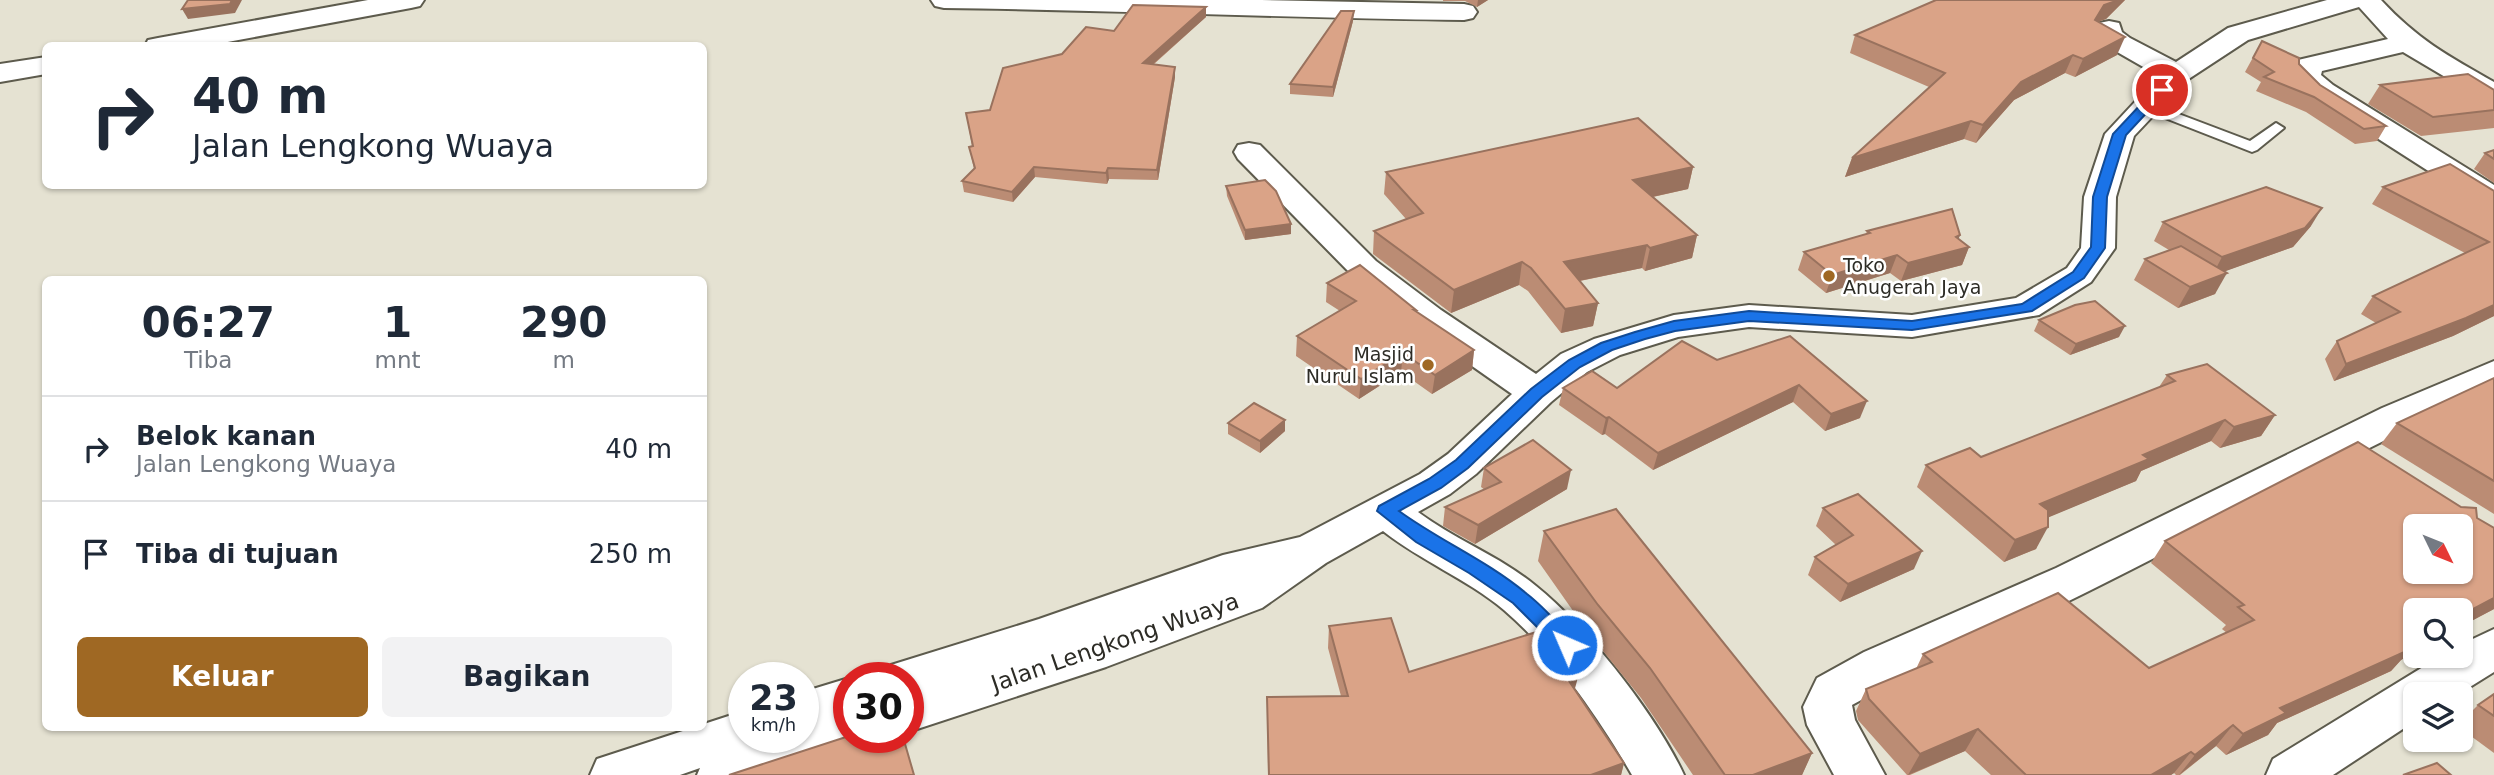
<!DOCTYPE html>
<html lang="id">
<style>
body{margin:0;font-family:"DejaVu Sans",sans-serif;background:#f2f2f3;color:#1f2937;height:100vh;display:flex;flex-direction:column;font-size:26px;white-space:nowrap}
*{box-sizing:border-box;margin:0}
p{font-size:23px;color:#747a83}
.icon{flex:none;width:38px;height:38px;fill:none;stroke:currentColor;stroke-width:2;stroke-linecap:round;stroke-linejoin:round}
.map{position:relative;flex:1;overflow:hidden}
.details{position:absolute;left:42px;top:276px;width:665px;height:455px;display:flex;flex-direction:column;background:#fff;border-radius:10px;box-shadow:0 2px 5px #0004}
.details>*{flex:none}
.banner{position:absolute;left:42px;top:42px;width:665px;height:147px;border-radius:10px;box-shadow:0 2px 5px #0004;background:#fff;color:#1f2937;overflow:hidden}
.needle{width:46px;rotate:133deg}
.tools{position:absolute;left:2403px;top:514px;display:grid;gap:14px}
.tools a{display:grid;place-items:center;width:70px;height:70px;border-radius:10px;background:#fff;box-shadow:0 2px 5px #0004;font-size:35px}
.speed{position:absolute;left:728px;top:662px;display:flex;gap:14px;font-size:35px;font-weight:700;text-align:center}
.speed>*{display:grid;place-content:center;width:91px;height:91px;border-radius:50%;background:#fff;box-shadow:0 2px 5px #0004;line-height:1}
.speed small{font-size:18px;font-weight:400}
.speed .limit{border:10px solid #d22;background:#fff;color:#111}
.pin{position:absolute;display:grid;place-items:center;width:60px;height:60px;color:#fff;margin:-30px;border:4px solid #fff;border-radius:50%;box-shadow:0 2px 7px #0007}
.me{position:absolute;width:77px;margin:-38px;rotate:315deg;stroke-linejoin:round;filter:drop-shadow(0 0 5px #0008)}
.turn{display:flex;align-items:center;gap:24px;height:147px;padding:0 35px;font-size:32px}
.turn .icon{width:91px;height:91px;stroke-width:2.5}
.turn b{display:block;font-size:49px;line-height:60px}
.eta{display:flex;justify-content:space-evenly;align-items:center;height:119px;text-align:center}
.eta b{font-size:42px;font-weight:800;line-height:49px}
.cta{display:flex;gap:14px;margin-top:auto;padding:14px 35px}
.cta a{flex:1;height:80px;border-radius:10px;background:#9f6823;color:#fff;font-size:28px;font-weight:800;line-height:80px;text-align:center}
.cta a+a{background:#f2f2f3;color:#1f2937}
ul{padding:0;list-style:none}
li{display:flex;align-items:center;gap:21px;height:105px;padding:0 35px;border-top:2px solid #e0e1e3}
li div{flex:1}
li b{display:block;font-size:26px}
li em{font-style:normal}
.map>svg:first-child{display:block}
.lines{fill:none;stroke-linecap:round;stroke-linejoin:round}
.service-casing{stroke:#5d5b4d;stroke-width:4}
.minor-casing{stroke:#5d5b4d;stroke-width:4}
.service{fill:#fff;fill-rule:evenodd}
.minor{fill:#fff;fill-rule:evenodd}
.wall{fill:#bb8c74}
.shaded-wall{fill:#99725e}
.building{fill:#daa387;stroke:#99725e;stroke-width:2;fill-rule:evenodd}
.route{fill:#1a73e8;stroke:#114b97;stroke-width:2}
.poi-dot{fill:#9f6823;stroke:#fff;stroke-width:2.5}
.labels{text-anchor:middle;stroke-width:5;stroke-linejoin:round;paint-order:stroke}
.poi-label{font-size:19px;fill:#2d2c26;stroke:#fff;text-anchor:start}
.near-street-label{font-size:23px;fill:#2d2c26;stroke:#fff}
</style>
<div class="map">
<svg width="2494" height="775" viewBox="0 0 2494 775">
<rect width="100%" height="100%" fill="#e5e2d2"/>
<g class="lines">
<defs>
<polygon id="service" points="2147,102 2250,141 2276,123 2284,128 2257,150 2252,152 2142,109 2140,106"/>
<g id="minor">
<polygon points="368,0 424,0 420,6 411,8 206,46 145,46 148,40 158,38"/>
<path d="M931 0H1261L1464 4 1473 6 1477 12 1473 18 1464 20C1291 18 1117 10 944 8L935 6Z"/>
<path d="M2327 0H2381C2417 39 2448 56 2494 82V103L2484 100 2403 52 2322 71 2321 75 2333 85 2494 185V209L2483 206 2313 97 2293 77 2294 66 2298 60 2388 39 2359 7 2248 40 2187 80 2134 136 2116 197 2115 248 2091 282 2039 315 1912 337 1749 327 1678 337 1620 355 1587 372 1551 402 1476 474 1450 494 1418 512C1455 540 1500 556 1536 586 1588 628 1656 715 1684 775H1632C1599 718 1554 653 1504 610 1467 579 1421 561 1383 531L1326 563 1262 608 1106 667 908 732V677H885L891 665 1039 619 1223 555 1300 537 1420 474 1448 454 1512 394 1415 326 1352 275 1238 159 1234 152 1238 145 1249 143 1260 145 1376 261 1441 310 1536 374 1561 354 1594 339 1674 315 1749 305 1912 315 2016 298 2067 268 2081 248 2084 197 2105 134 2159 76 2098 41 2094 35 2099 23 2109 21 2119 23 2122 32 2130 38 2176 62 2228 28Z"/>
<polygon points="46,57 46,74 0,82 0,64"/>
<path d="M2494 361V388C2357 451 2225 523 2091 590 2012 630 1929 662 1852 705L1855 720 1885 775H1834L1807 725 1803 707 1817 678 1864 652 2056 568 2382 408Z"/>
<polygon points="2494,629 2494,672 2457,695 2415,695 2415,721 2333,775 2266,775 2273,759 2441,656 2460,656 2460,645"/>
<polygon points="849,678 849,737 871,737 867,746 784,775 697,775 700,768 680,775 590,775 597,759 692,728 704,728 704,724 744,711 744,737 803,737 803,692"/>
</g>
</defs>
<use href="#service" class="service-casing"/>
<use href="#minor" class="minor-casing"/>
<use href="#service" class="service"/>
<use href="#minor" class="minor"/>
</g>
<g class="wall">
<polygon points="1443,0 1488,0 1477,7 1465,1 1443,1"/>
<polygon points="1936,0 2125,0 2106,19 2098,22 2117,55 2075,77 2065,73 2014,100 1976,143 1964,139 1845,177 1852,158 1929,87 1850,53 1855,35"/>
<polygon points="1206,7 1206,17 1153,65 1175,67 1175,77 1158,180 1109,179 1107,184 1035,177 1013,202 964,192 962,181 974,169 969,147 972,146 966,113 990,110 1114,31"/>
<polygon points="1353,21 1333,97 1290,94 1290,84"/>
<polygon points="2262,41 2299,64 2320,85 2386,126 2377,141 2355,144 2306,112 2256,91 2261,82 2245,72"/>
<polygon points="2380,85 2494,90 2494,128 2421,136 2368,104"/>
<polygon points="2494,150 2494,183 2474,169 2485,153"/>
<polygon points="1693,167 1688,189 1653,197 1697,235 1692,258 1645,271 1642,268 1580,281 1598,303 1593,326 1561,333 1528,291 1519,285 1451,313 1373,254 1374,231 1406,219 1384,194 1386,172"/>
<polygon points="1226,186 1291,234 1245,240 1227,196"/>
<polygon points="2383,187 2494,191 2494,316 2453,336 2334,381 2325,359 2337,341 2376,323 2361,314 2373,296 2465,253 2372,204"/>
<polygon points="2163,222 2311,226 2293,247 2225,271 2215,294 2178,308 2134,280 2145,259 2169,250 2154,241"/>
<polygon points="1867,231 1959,239 1969,247 1962,265 1901,281 1890,273 1826,293 1798,270 1804,252 1866,234"/>
<polygon points="1327,283 1416,310 1416,312 1474,350 1472,370 1432,394 1401,372 1359,399 1296,356 1297,336 1340,311 1326,302"/>
<polygon points="2039,320 2119,337 2070,355 2034,331"/>
<polygon points="1790,336 1860,418 1825,431 1793,402 1653,470 1605,434 1602,435 1559,405 1563,388 1617,388 1717,360"/>
<polygon points="2167,375 2275,415 2261,436 2220,448 2211,441 2141,471 2136,481 2048,517 2036,549 2004,562 1917,487 1926,465 1981,457 2159,387"/>
<polygon points="2494,378 2494,514 2381,444 2397,423"/>
<polygon points="1285,420 1285,431 1260,453 1228,434 1228,423"/>
<polygon points="1484,468 1567,489 1475,544 1443,526 1445,507 1485,490 1481,487"/>
<polygon points="1823,508 1914,569 1840,602 1808,575 1815,557 1836,545 1816,526"/>
<polygon points="1544,531 1812,753 1802,775 1693,775 1641,698 1590,635 1538,561"/>
<polygon points="2165,541 2494,609 2460,627 2460,611 2401,660 2391,671 2277,723 2268,735 2226,755 2216,746 2180,775 2176,775 2174,773 2171,775 1991,775 1965,751 1910,775 1907,775 1858,720 1856,711 1866,689 1916,669 1923,654 2149,668 2227,633 2222,629 2226,625 2151,563"/>
<polygon points="1329,626 1409,672 1575,690 1624,763 1621,775 1268,775 1267,697 1341,696 1328,648"/>
<polygon points="2494,694 2494,753 2460,728 2460,723 2478,705"/>
</g>
<g class="shaded-wall">
<polygon points="232,0 242,0 235,13 188,19 182,9"/>
<polygon points="1478,0 1488,0 1477,7"/>
<polygon points="2115,0 2125,0 2106,19 2097,22 2095,20 2104,5"/>
<polygon points="1206,7 1206,17 1143,73 1143,63"/>
<polygon points="1354,11 1353,21 1333,97 1333,87"/>
<polygon points="2125,37 2117,55 2075,77 2083,59"/>
<polygon points="2073,55 2065,73 2014,100 1976,143 1983,125 2021,82"/>
<polygon points="1175,67 1175,77 1158,180 1157,170"/>
<polygon points="1971,121 1964,139 1845,177 1852,158"/>
<polygon points="1034,167 1035,177 1013,202 1012,192"/>
<polygon points="1693,167 1688,189 1629,202 1633,180"/>
<polygon points="1108,168 1109,179 1107,184 1106,173"/>
<polygon points="2322,208 2311,226 2293,247 2212,276 2222,257"/>
<polygon points="1291,224 1291,234 1245,240 1245,230"/>
<polygon points="1697,235 1692,258 1645,271 1650,248"/>
<polygon points="1960,235 1954,251 1969,247 1962,265 1901,281 1908,263 1956,237"/>
<polygon points="1647,245 1642,268 1559,285 1564,262"/>
<polygon points="1897,255 1890,273 1826,293 1832,275"/>
<polygon points="1522,262 1519,285 1451,313 1454,290"/>
<polygon points="2227,273 2215,294 2178,308 2190,287"/>
<polygon points="1598,303 1593,326 1561,333 1565,309"/>
<polygon points="2494,305 2494,316 2453,336 2334,381 2346,364"/>
<polygon points="2125,326 2119,337 2070,355 2076,344"/>
<polygon points="1474,350 1472,370 1432,394 1435,375"/>
<polygon points="1403,353 1401,372 1359,399 1361,379"/>
<polygon points="1799,385 1793,402 1653,470 1658,453"/>
<polygon points="1867,401 1860,418 1825,431 1831,414"/>
<polygon points="2275,415 2261,436 2220,448 2234,427"/>
<polygon points="1609,417 1605,434 1602,435 1606,418"/>
<polygon points="1285,420 1285,431 1260,453 1260,441"/>
<polygon points="2225,420 2211,441 2141,471 2136,481 2028,526 2040,504 2143,455"/>
<polygon points="1571,470 1567,489 1475,544 1478,525"/>
<polygon points="2048,527 2036,549 2004,562 2015,540"/>
<polygon points="1922,551 1914,569 1840,602 1848,584"/>
<polygon points="2494,598 2494,609 2460,627 2460,616"/>
<polygon points="2415,641 2415,652 2401,660 2391,671 2277,723 2268,735 2226,755 2243,734 2280,708"/>
<polygon points="1580,670 1574,692 1565,675"/>
<polygon points="2233,725 2216,746 2179,775 2195,755"/>
<polygon points="1978,729 1965,751 1908,775 1920,754"/>
<polygon points="2191,752 2174,773 2171,775 2151,775"/>
<polygon points="1812,753 1802,775 1753,775"/>
<polygon points="1624,763 1621,775 1591,775"/>
</g>
<g class="building">
<polygon points="188,0 232,0 230,4 182,9"/>
<polygon points="1936,0 2115,0 2113,2 2104,5 2095,20 2125,37 2083,59 2073,55 2021,82 1983,125 1971,121 1852,158 1945,73 1855,35"/>
<polygon points="1133,5 1206,7 1143,63 1175,67 1157,170 1108,168 1106,173 1034,167 1012,192 962,181 975,168 969,147 973,146 966,113 990,110 1003,68 1062,54 1086,27 1114,31"/>
<polygon points="1341,11 1354,11 1333,87 1290,84"/>
<polygon points="2262,41 2299,58 2299,64 2320,85 2386,126 2364,129 2314,97 2264,77 2274,72 2253,58"/>
<polygon points="2468,74 2494,90 2494,110 2433,117 2380,85"/>
<polygon points="1638,118 1693,167 1633,180 1697,235 1650,248 1647,245 1564,262 1598,303 1565,309 1531,268 1522,262 1454,290 1374,231 1423,213 1386,172"/>
<polygon points="2494,150 2494,159 2485,153"/>
<polygon points="2450,164 2494,191 2494,305 2466,318 2346,364 2337,341 2400,312 2373,296 2489,242 2383,187"/>
<polygon points="1265,180 1276,191 1291,224 1245,230 1226,186"/>
<polygon points="2266,187 2322,208 2305,228 2222,257 2163,222"/>
<polygon points="1952,209 1960,235 1956,237 1969,247 1908,263 1897,255 1832,275 1804,252 1870,233 1867,231"/>
<polygon points="2181,246 2227,273 2190,287 2145,259"/>
<polygon points="1360,265 1416,310 1414,310 1474,350 1435,375 1403,353 1361,379 1297,336 1356,301 1327,283"/>
<polygon points="2095,301 2125,326 2076,344 2039,320 2075,305"/>
<polygon points="1790,336 1867,401 1831,414 1799,385 1658,453 1609,417 1606,418 1563,388 1592,371 1617,388 1682,341 1717,360"/>
<polygon points="2207,364 2275,415 2234,427 2225,420 2143,455 2149,459 2040,504 2048,510 2048,527 2015,540 1926,465 1970,448 1981,457 2175,381 2167,375"/>
<polygon points="2494,378 2494,481 2397,423"/>
<polygon points="1254,403 1285,420 1260,441 1228,423"/>
<polygon points="1533,440 1571,470 1478,525 1445,507 1501,482 1484,468"/>
<path d="M2358 442 2461 507 2476 508 2477 518 2494 528V598L2460 616V611H2415V641L2406 646 2411 649 2280 708 2286 713 2243 734 2233 725 2195 755 2191 752 2151 775H2026L1978 729 1920 754 1869 699 1866 689 1932 662 1923 654 2058 593 2149 668 2254 620 2238 607 2244 605 2165 541ZM2415 527H2460V572H2415Z"/>
<polygon points="1858,494 1922,551 1848,584 1815,557 1853,535 1823,508"/>
<polygon points="1616,509 1812,753 1753,775 1725,775 1650,668 1598,605 1544,531"/>
<polygon points="1391,618 1409,672 1546,629 1580,670 1565,675 1624,763 1591,775 1269,775 1267,697 1348,696 1329,626"/>
<polygon points="2494,694 2494,716 2478,705"/>
<polygon points="849,736 903,737 914,775 729,775"/>
<polygon points="2437,763 2451,775 2403,775"/>
</g>
<path class="route" d="M2162 86 2168 90 2166 92 2126 135 2107 197 2105 248 2084 278 2032 311 1912 330 1749 321 1675 331 1645 339 1612 350 1580 367 1542 397 1468 468 1441 488 1399 511C1440 541 1488 561 1527 594 1544 607 1558 624 1573 639L1576 645 1573 650 1567 653 1560 650 1513 603 1469 573 1416 542 1377 511 1379 506 1429 479 1456 460 1531 389 1569 360 1601 343 1635 332 1674 321 1749 311 1912 321 2022 304 2073 272 2091 247 2093 197 2113 134 2157 87Z"/>
<g class="poi-dot">
<circle cx="1829" cy="276" r="7"/>
<circle cx="1428" cy="365" r="7"/>
</g>
<g class="labels">
<g class="poi-label">
<text x="1843" y="272">Toko<tspan x="1843" dy="22">Anugerah Jaya</tspan></text>
<text x="1414" y="361" text-anchor="end">Masjid<tspan x="1414" dy="22">Nurul Islam</tspan></text>
</g>
<g class="near-street-label">
<text transform="translate(1115 642) rotate(-19)" y="8">Jalan Lengkong Wuaya</text>
</g>
</g>
</svg>
<div class="tools">
<a><svg class="needle" viewBox="-14 -14 28 28"><path d="M0-13l5 13h-10z" fill="#e53935"/><path d="M0 13l5-13h-10z" fill="#747a83"/></svg></a>
<a><svg class="icon" aria-label="search" viewBox="0 0 24 24"><circle cx="10" cy="10" r="6"/><path d="M15 15l6 6"/></svg></a>
<a><svg class="icon" aria-label="layers" viewBox="0 0 24 24"><path d="M12 4l9 5-9 5-9-5zM3 14l9 5 9-5"/></svg></a>
</div>
<div class="speed"><div>23<small>km/h</small></div><div class="limit">30</div></div>
<div class="pin" style="left:2162px;top:90px;background:#d93025"><svg class="icon" aria-label="arrive" viewBox="0 0 24 24"><path d="M6 21V4h12l-3 4 3 4H6"/></svg></div>
<svg class="me" style="left:1567px;top:645px" viewBox="-20 -20 40 40"><circle r="17" fill="#1a73e8" stroke="#fff" stroke-width="3"/><path d="M0-11L8 9 0 5-8 9z" fill="#fff"/></svg>
<div class="banner">
<div class="turn"><svg class="icon" aria-label="right" viewBox="0 0 24 24"><path d="M7 20v-9h11M14 6l5 5-5 5"/></svg><div><b>40 m</b>Jalan Lengkong Wuaya</div></div>
</div>
<section class="details">
<div class="eta">
<div><b>06:27</b><p>Tiba</p></div>
<div><b>1</b><p>mnt</p></div>
<div><b>290</b><p>m</p></div>
</div>
<ul>
<li><svg class="icon" aria-label="right" viewBox="0 0 24 24"><path d="M7 20v-9h11M14 6l5 5-5 5"/></svg><div><b>Belok kanan</b><p>Jalan Lengkong Wuaya</p></div><em>40 m</em></li>
<li><svg class="icon" aria-label="arrive" viewBox="0 0 24 24"><path d="M6 21V4h12l-3 4 3 4H6"/></svg><div><b>Tiba di tujuan</b></div><em>250 m</em></li>
</ul>
<div class="cta"><a>Keluar</a><a>Bagikan</a></div>
</section>
</div>
